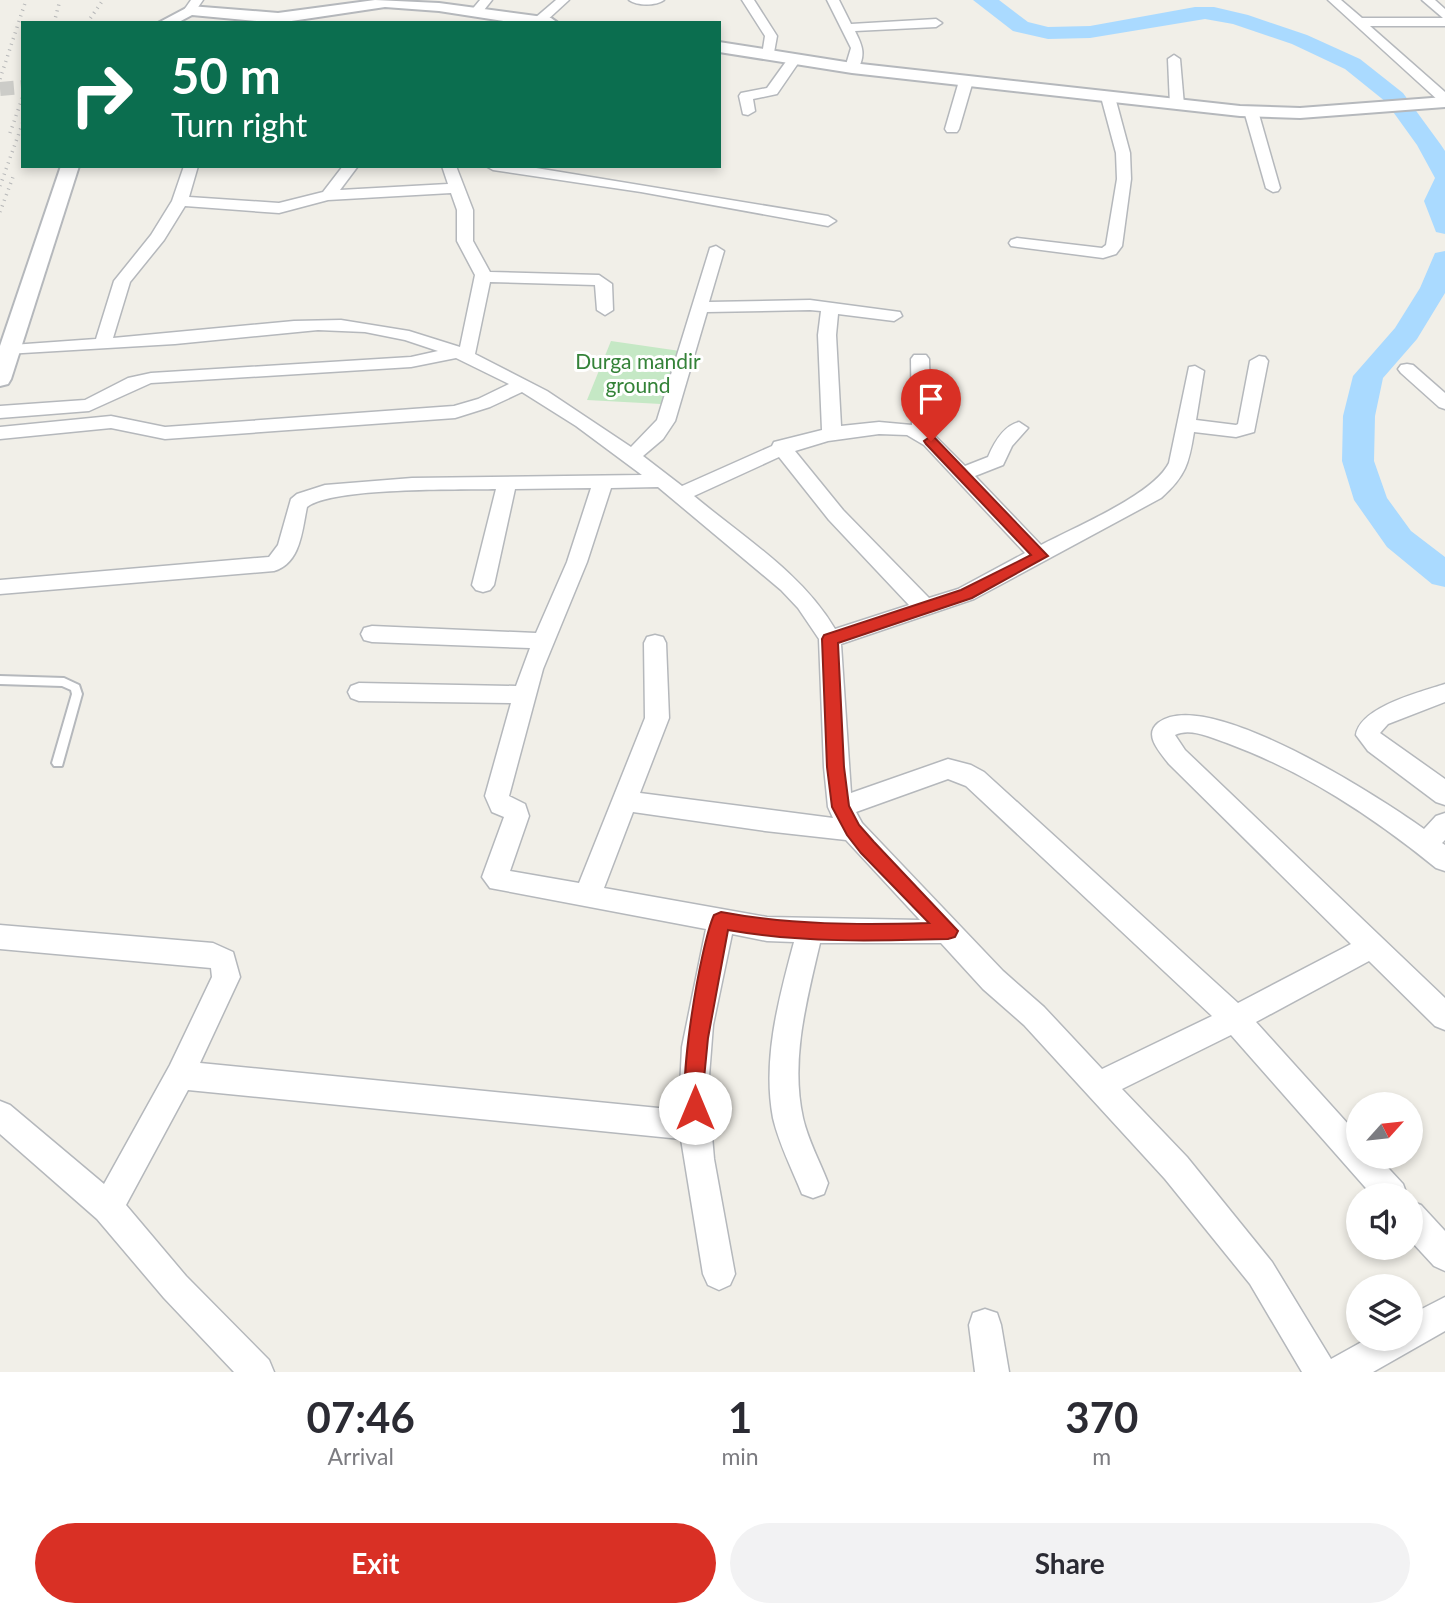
<!DOCTYPE html>
<style>
body{margin:0;font-family:Lato,sans-serif;background:#f2f2f3;color:#2b2b33;height:100vh;display:flex;flex-direction:column;font-size:26px;white-space:nowrap}
*{box-sizing:border-box;margin:0}
p{font-size:23px;color:#7c7c81}
.icon{flex:none;width:38px;height:38px;fill:none;stroke:currentColor;stroke-width:2;stroke-linecap:round;stroke-linejoin:round}
.map{position:relative;height:1372px;overflow:hidden}
.panel{display:flex;flex-direction:column;background:#fff;flex:1}
.panel>*{flex:none}
.banner{position:absolute;left:21px;top:21px;width:700px;height:147px;border-radius:0px;box-shadow:0 4px 10px #0003;background:#0b6e4f;color:#fff;overflow:hidden}
.needle{width:46px;rotate:63deg}
.tools{position:absolute;left:1346px;top:1092px;display:grid;gap:14px}
.tools a{display:grid;place-items:center;width:77px;height:77px;border-radius:50%;background:#fff;box-shadow:0 4px 10px #0003;font-size:35px}
.pin{position:absolute;display:grid;place-items:center;width:60px;height:60px;color:#fff;margin:-72px -30px;border-radius:50% 50% 50% 0;rotate:-45deg;box-shadow:0 0 7px #0007}
.pin .icon{rotate:45deg}
.me{position:absolute;width:77px;margin:-38px;rotate:0deg;stroke-linejoin:round;filter:drop-shadow(0 0 5px #0008)}
.turn{display:flex;align-items:center;gap:24px;height:147px;padding:0 35px;font-size:32px}
.turn .icon{width:91px;height:91px;stroke-width:2.5}
.turn b{display:block;font-size:49px;line-height:60px}
.eta{display:flex;justify-content:space-evenly;align-items:center;height:119px;text-align:center}
.eta b{font-size:42px;font-weight:700;line-height:49px}
.action{display:flex;gap:14px;margin-top:auto;padding:14px 35px}
.action a{flex:1;height:80px;border-radius:42px;background:#d93025;color:#fff;font-size:28px;font-weight:700;line-height:80px;text-align:center}
.action a+a{background:#f2f2f3;color:#2b2b33}
.map>svg:first-child{display:block}
.green{fill:#c5e8c5}
.lines{fill:none;stroke-linecap:round;stroke-linejoin:round}
.river{fill:#aadaff;fill-rule:evenodd}
.minor-tunnel{stroke:#ccccc8;stroke-width:14;stroke-dasharray:14 7;stroke-linecap:butt}
.service-casing{stroke:#b5b8bc;stroke-width:4}
.minor-casing{stroke:#b5b8bc;stroke-width:3}
.tertiary-casing{stroke:#b5b8bc;stroke-width:4}
.service{fill:#fff;fill-rule:evenodd}
.minor{fill:#fff;fill-rule:evenodd}
.tertiary{fill:#fff;fill-rule:evenodd}
.rail{stroke:#b6b7b8;stroke-width:3.5;stroke-dasharray:1 5;stroke-linecap:butt}
.route{fill:#d93025;stroke:#8d1f18;stroke-width:2}
.labels{text-anchor:middle;stroke-width:6;stroke-linejoin:round;paint-order:stroke}
.far-park-label{font-size:21px;fill:#348238;stroke:#fff}
</style>
<div class="map">
<svg width="1445" height="1372" viewBox="0 0 1445 1372">
<rect width="100%" height="100%" fill="#f1efe8"/>
<polygon class="green" points="611,341 680,351 661,404 587,400"/>
<g class="lines">
<g class="river">
<polygon points="973,0 999,0 1028,22 1048,27 1090,26 1195,7 1214,7 1248,15 1307,35 1360,59 1403,93 1441,145 1445,151 1445,234 1436,232 1424,201 1435,178 1417,145 1386,102 1345,69 1292,44 1233,24 1205,19 1090,38 1048,39 1013,31"/>
<polygon points="1445,251 1445,293 1417,339 1383,378 1375,416 1374,461 1387,498 1411,531 1445,557 1445,587 1432,584 1387,547 1354,500 1342,461 1343,416 1353,376 1395,328 1420,288 1435,253"/>
</g>
<polyline class="minor-tunnel" points="0,89 23,87"/>
<defs>
<polygon id="service" points="0,676 64,678 79,685 82,694 62,766 54,766 52,763 72,694 71,690 62,686 0,684"/>
<g id="minor">
<polygon points="191,0 203,0 194,13 190,14 184,10"/>
<polygon points="480,0 492,0 480,15 472,15 470,12"/>
<polygon points="556,0 569,0 544,23 534,23 535,18"/>
<path d="M629 0H664C656 6 637 6 629 0Z"/>
<polygon points="742,0 754,0 777,36 773,58 768,59 762,55 765,36"/>
<path d="M827 0H839L851 24 936 19 942 23 936 27 855 31C863 47 866 55 857 71L852 72 845 68 851 48Z"/>
<polygon points="1328,0 1341,0 1362,18 1443,18 1422,0 1435,0 1445,9 1445,26 1370,26 1445,92 1445,103 1440,102"/>
<polygon points="795,55 801,59 777,94 753,99 755,111 748,115 743,114 739,96 741,93 767,88 790,56"/>
<polygon points="1174,55 1180,59 1184,105 1177,109 1170,105 1168,59"/>
<polygon points="966,77 973,81 959,129 957,132 947,132 945,129 959,81"/>
<polygon points="1108,93 1115,97 1130,153 1131,179 1122,246 1116,254 1103,258 1011,246 1009,243 1011,240 1017,238 1102,248 1106,245 1117,179 1116,153 1101,97"/>
<polygon points="1251,107 1258,111 1280,188 1278,191 1273,192 1266,188 1244,111"/>
<path d="M184 166H198L189 197 279 203 323 192 343 166H358L340 190 448 184 442 166H456L473 210V241L490 272 599 275 612 284 613 310 605 315 597 310 595 285 490 282 475 354 547 391 631 447 657 420 710 248 716 246 724 251 709 302 810 300 900 312 902 316 894 321 838 314 836 335 841 426 879 422 912 425 911 359 914 355H926L929 359 931 432 965 466 988 457C994 443 1003 426 1019 422L1028 428 1012 446 1003 465 975 476 1041 545C1075 527 1153 495 1169 463L1189 367 1195 366 1204 371 1196 420 1236 425 1238 424 1250 361 1259 356 1265 357 1268 361 1254 432 1236 437 1194 432C1189 463 1186 476 1161 498L974 599 841 644 851 793 948 759 971 765 984 772 1238 1003 1351 944 1169 764C1160 752 1143 735 1158 723 1206 685 1381 798 1424 829L1436 816 1445 813V840L1442 843 1445 845V871L1436 868C1372 816 1305 772 1227 743 1212 738 1190 727 1175 735L1185 750 1445 998V1030L1435 1026 1369 961 1256 1022 1358 1135V1157H1378L1403 1184 1407 1195H1372L1231 1035 1122 1089 1187 1157 1272 1262 1331 1359 1367 1339H1410V1315L1445 1297V1331L1373 1372H1302L1250 1284 1165 1179 1024 1025 983 989 941 943H820C807 999 790 1060 803 1118 808 1140 820 1162 828 1183L824 1194 813 1198 802 1194C792 1169 779 1144 773 1118 762 1059 779 998 794 942L767 941 732 934 713 1025 708 1089 714 1159 735 1274 730 1285 719 1290 708 1285 703 1274 681 1139 188 1090 126 1205 186 1276 269 1360 274 1372H234L164 1298 97 1219 0 1134V1101L10 1105 104 1184 170 1065 212 977 211 968 0 949V925L213 943 233 952 240 977 200 1063 679 1110 682 1047 706 929 490 888 482 877 504 817 492 812 485 796 511 703 359 701 351 698 348 692 351 686 359 683 516 686 530 648 372 642 364 640 361 634 364 628 372 626 536 633 567 562 591 488 515 489 494 585 490 590 483 592 476 590 472 585 496 489C459 490 332 487 307 507 302 530 301 563 274 571L0 594V580L269 557 278 545 291 499 297 494 325 485 412 478 642 475 576 426 522 392 490 407 455 418 165 439 111 428 0 439V427L111 416 165 427 454 406 478 399 509 384 456 358 411 367 151 383 89 411 0 418V406L85 400 128 378 151 373 411 357 438 351 405 340 365 332 318 330 175 344 6 354 3 350 6 346 12 345 96 339 114 281 151 235 172 201ZM451 193 457 210V241L475 275 460 347 409 331 341 320 294 321 113 338 130 282 164 240 185 206 279 213 328 200ZM810 310 821 311 818 335 822 430 774 442 772 446 682 486 643 456 663 439 675 421 707 312ZM879 434 907 435 924 445 1025 553 958 589 929 598 843 510 795 451 828 441ZM779 457 829 520 909 605 835 629C802 573 743 537 694 496ZM658 487 781 590 798 608 819 639 824 767 828 807 833 818 640 793 669 718 666 643 663 637 655 635 647 637 644 643 645 718 579 883 510 871 529 816 525 804 509 796 543 669 587 562 611 488ZM948 779 966 786 1212 1016 1102 1069 1044 1007 1003 971 862 823 856 812ZM633 812 765 831 846 840 920 920 767 917 604 888Z"/>
<polygon points="486,166 524,166 828,216 836,221 828,226 641,192 493,170"/>
<polygon points="1407,364 1413,365 1445,393 1445,409 1439,407 1401,373 1398,369 1401,365"/>
<path d="M1445 684V702L1388 724 1380 733 1445 779V805L1436 802 1368 751 1356 735C1360 707 1420 692 1445 684Z"/>
<polygon points="1410,1201 1421,1205 1445,1231 1445,1271 1434,1266 1410,1240"/>
<polygon points="985,1309 997,1313 1001,1325 1009,1372 975,1372 969,1325 973,1313"/>
</g>
<g id="tertiary">
<polygon points="375,0 439,3 551,18 558,23 517,23 439,11 385,7 278,23 192,15 177,23 158,23 190,6 278,13"/>
<polygon points="719,42 852,63 1240,106 1300,108 1445,97 1445,107 1300,118 1240,116 852,73 719,52"/>
<polygon points="61,166 79,166 11,379 8,384 0,386 0,346"/>
</g>
</defs>
<use href="#service" class="service-casing"/>
<use href="#minor" class="minor-casing"/>
<use href="#tertiary" class="tertiary-casing"/>
<use href="#service" class="service"/>
<use href="#minor" class="minor"/>
<use href="#tertiary" class="tertiary"/>
<g class="rail">
<polyline points="54,23 60,0"/>
<polyline points="87,23 103,0"/>
<polyline points="0,79 26,0"/>
<polyline points="10,133 23,96"/>
<polyline points="0,186 23,122"/>
<polyline points="0,212 13,177"/>
</g>
</g>
<path class="route" d="M931 436 935 438 1048 556 972 598 838 643 844 767 849 806 859 825 874 842 958 931 955 937 948 939C875 941 801 943 728 930L708 1038 703 1089 705 1108 702 1115 695 1118 688 1115C676 1088 701 943 714 915L721 912C790 925 859 925 929 923L861 853 847 835 832 807 827 767 822 639 824 635 961 590 1031 555 926 444 924 441Z"/>
<g class="labels">
<g class="far-park-label">
<text x="638" y="369">Durga mandir<tspan x="638" dy="24">ground</tspan></text>
</g>
</g>
</svg>
<div class="tools">
<a><svg class="needle" viewBox="-14 -14 28 28"><path d="M0-13l5 13h-10z" fill="#e53935"/><path d="M0 13l5-13h-10z" fill="#7c7c81"/></svg></a>
<a><svg class="icon" aria-label="sound" viewBox="0 0 24 24"><path d="M4 9h4l5-4v14l-5-4H4zM17 9q2 3 0 6"/></svg></a>
<a><svg class="icon" aria-label="layers" viewBox="0 0 24 24"><path d="M12 4l9 5-9 5-9-5zM3 14l9 5 9-5"/></svg></a>
</div>
<div class="pin" style="left:931px;top:441px;background:#d93025"><svg class="icon" aria-label="arrive" viewBox="0 0 24 24"><path d="M6 21V4h12l-3 4 3 4H6"/></svg></div>
<svg class="me" style="left:695px;top:1108px" viewBox="-20 -20 40 40"><circle r="19" fill="#fff"/><path d="M0-13L10 11 0 6-10 11z" fill="#d93025"/></svg>
<div class="banner">
<div class="turn"><svg class="icon" aria-label="right" viewBox="0 0 24 24"><path d="M7 20v-9h11M14 6l5 5-5 5"/></svg><div><b>50 m</b>Turn right</div></div>
</div>
</div>
<section class="panel">
<div class="eta">
<div><b>07:46</b><p>Arrival</p></div>
<div><b>1</b><p>min</p></div>
<div><b>370</b><p>m</p></div>
</div>
<div class="action"><a>Exit</a><a>Share</a></div>
</section>
